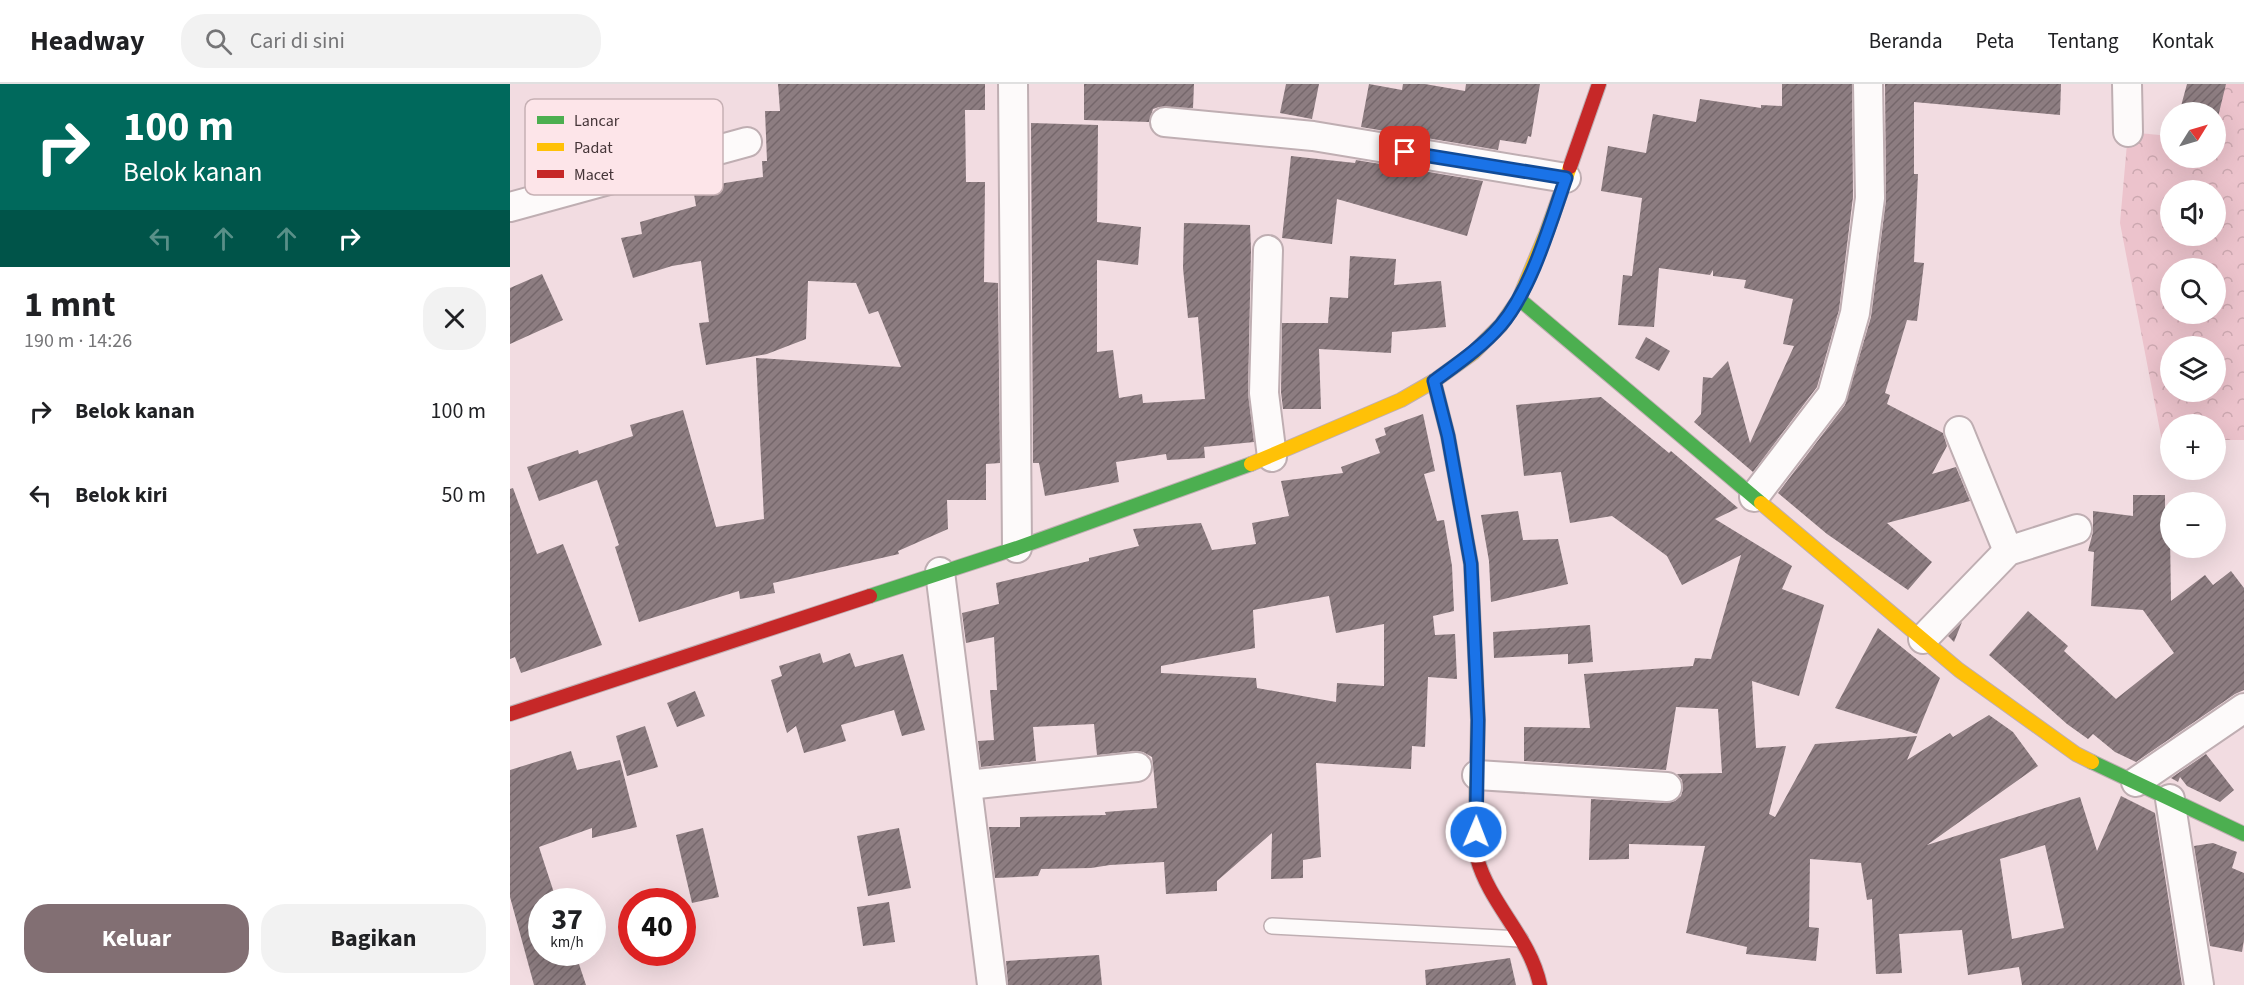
<!DOCTYPE html>
<html lang="id">
<meta charset="utf-8">
<style>
body{margin:0;font-family:"Source Sans 3",sans-serif;background:#f2f2f2;color:#202124;height:100vh;display:flex;flex-direction:column;font-size:22px;white-space:nowrap}
*{box-sizing:border-box;margin:0}
p{font-size:20px;color:#757577}
.icon{flex:none;width:33px;height:33px;fill:none;stroke:currentColor;stroke-width:2;stroke-linecap:round;stroke-linejoin:round}
.map{position:relative;flex:1;overflow:hidden}
.drawer{display:flex;flex-direction:column;background:#fff;width:510px}
.drawer>*{flex:none}
.guide{background:#00695c;color:#fff;overflow:hidden}
.needle{width:39px;rotate:53deg}
.controls{position:absolute;left:1650px;top:18px;display:grid;gap:12px}
.controls a{display:grid;place-items:center;width:66px;height:66px;border-radius:50%;background:#fff;box-shadow:0 6px 24px #0002;font-size:30px}
.speed{position:absolute;left:18px;top:804px;display:flex;gap:12px;font-size:30px;font-weight:700;text-align:center}
.speed>*{display:grid;place-content:center;width:78px;height:78px;border-radius:50%;background:#fff;box-shadow:0 6px 24px #0002;line-height:1}
.speed small{font-size:15px;font-weight:400}
.speed .limit{border:9px solid #d22;background:#fff;color:#111}
.pin{position:absolute;display:grid;place-items:center;width:51px;height:51px;color:#fff;margin:-26px;border-radius:12px;box-shadow:0 3px 9px #0006}
.me{position:absolute;width:66px;margin:-33px;rotate:1deg;stroke-linejoin:round;filter:drop-shadow(0 0 4px #0008)}
.turn{display:flex;align-items:center;gap:21px;height:126px;padding:0 24px;font-size:27px}
.turn .icon{width:78px;height:78px;stroke-width:2.5}
.turn b{display:block;font-size:42px;line-height:51px}
.lanes{display:flex;align-items:center;height:57px;padding:0 24px;background:#0003;justify-content:center;gap:30px;direction:ltr}
.lanes .off{opacity:.35}
.round{display:grid;place-items:center;flex:none;width:63px;height:63px;border-radius:24px;background:#f2f2f2}
.head{display:flex;align-items:center;justify-content:space-between;height:102px;padding:0 24px}
h1{font-size:36px;font-weight:700;line-height:45px}
.primary-button{display:flex;gap:12px;margin-top:auto;padding:12px 24px}
.primary-button a{flex:1;height:69px;border-radius:24px;background:#826f73;color:#fff;font-size:24px;font-weight:700;line-height:69px;text-align:center}
.primary-button a+a{background:#f2f2f2;color:#202124}
ul{padding:0;list-style:none}
li{display:flex;align-items:center;gap:18px;height:84px;padding:0 24px}
li div{flex:1}
li b{display:block;font-size:22px}
li em{font-style:normal}
header{display:flex;align-items:center;gap:36px;box-sizing:border-box;height:84px;padding:0 30px;background:#fff;border-bottom:2px solid #e0e0e0}
header strong{font-size:28px}
nav{display:flex;gap:33px;margin-inline-start:auto;font-size:21px}
.search{width:420px;height:54px;background:#f2f2f2;display:flex;align-items:center;gap:15px;box-sizing:border-box;padding:0 21px;border-radius:24px;color:#757577;font-size:22px}
main{display:flex;flex:1;min-height:0}
.map>svg:first-child{display:block}
.park{fill:url(#park-crowns);fill-rule:evenodd}
.building{fill:url(#building-hatch);fill-rule:evenodd}
.lines{fill:none;stroke-linecap:round;stroke-linejoin:round}
.lane-casing{stroke:#bfaeb2;stroke-width:18}
.street-casing{stroke:#bfaeb2;stroke-width:32}
.fast-casing{stroke:#bfaeb2;stroke-width:16}
.slow-casing{stroke:#bfaeb2;stroke-width:16}
.jam-casing{stroke:#bfaeb2;stroke-width:16}
.lane{stroke:#fdfafa;stroke-width:15}
.street{stroke:#fdfafa;stroke-width:28}
.fast{stroke:#4caf50;stroke-width:14}
.slow{stroke:#ffc107;stroke-width:14}
.jam{stroke:#c62828;stroke-width:14}
.route-casing{stroke:#114b97;stroke-width:15}
.route{stroke:#1a73e8;stroke-width:10}
.key{fill:#fde5e9;stroke:#c6b0b4;stroke-width:1.5}
.key-label{font-size:16px;fill:#453538}
</style>
<header>
<strong>Headway</strong>
<div class="search"><svg class="icon" aria-label="search" viewBox="0 0 24 24"><circle cx="10" cy="10" r="6"/><path d="M15 15l6 6"/></svg>Cari di sini</div>
<nav><a>Beranda</a><a>Peta</a><a>Tentang</a><a>Kontak</a></nav>
</header>
<main>
<section class="drawer">
<div class="guide">
<div class="turn"><svg class="icon" aria-label="right" viewBox="0 0 24 24"><path d="M7 20v-9h11M14 6l5 5-5 5"/></svg><div><b>100 m</b>Belok kanan</div></div>
<div class="lanes"><svg class="icon off" aria-label="left" viewBox="0 0 24 24"><path d="M17 20v-9H6M10 6l-5 5 5 5"/></svg><svg class="icon off" aria-label="ahead" viewBox="0 0 24 24"><path d="M12 20V5M6 11l6-6 6 6"/></svg><svg class="icon off" aria-label="ahead" viewBox="0 0 24 24"><path d="M12 20V5M6 11l6-6 6 6"/></svg><svg class="icon" aria-label="right" viewBox="0 0 24 24"><path d="M7 20v-9h11M14 6l5 5-5 5"/></svg></div>
</div>
<div class="head"><div><h1>1 mnt</h1><p>190 m · 14:26</p></div><a class="round"><svg class="icon" aria-label="close" viewBox="0 0 24 24"><path d="M6 6l12 12M18 6L6 18"/></svg></a></div>
<ul>
<li><svg class="icon" aria-label="right" viewBox="0 0 24 24"><path d="M7 20v-9h11M14 6l5 5-5 5"/></svg><div><b>Belok kanan</b></div><em>100 m</em></li>
<li><svg class="icon" aria-label="left" viewBox="0 0 24 24"><path d="M17 20v-9H6M10 6l-5 5 5 5"/></svg><div><b>Belok kiri</b></div><em>50 m</em></li>
</ul>
<div class="primary-button"><a>Keluar</a><a>Bagikan</a></div>
</section>
<div class="map">
<svg width="1734" height="901" viewBox="0 0 1734 901">
<defs>
<pattern id="park-crowns" width="20" height="18" patternUnits="userSpaceOnUse" patternTransform="scale(1.5)"><rect width="20" height="18" fill="#ecc3cc"/><path d="M2 6a3 3 0 1 1 6 0M12 15a3 3 0 1 1 6 0" fill="none" stroke="#cca8b0"/></pattern>
<pattern id="building-hatch" width="6" height="6" patternUnits="userSpaceOnUse" patternTransform="scale(1.5)"><rect width="6" height="6" fill="#8d7d81"/><path d="M-1 1l2-2M0 6l6-6M5 7l2-2" fill="none" stroke="#75676b"/></pattern>
</defs>
<rect width="100%" height="100%" fill="#f2dce1"/>
<path class="park" d="M1713 0H1734V356H1706V340H1660V356L1652 357 1610 139 1618 48 1660 52V74H1706L1705 28ZM1660 106H1706V152H1660ZM1660 184H1706V230H1660ZM1660 262H1706V308H1660Z"/>
<g class="building">
<polygon points="268,0 475,0 475,26 455,26 456,98 475,98 474,198 488,199 490,379 476,380 476,416 437,416 438,445 388,467 389,470 263,499 265,509 230,515 229,507 129,538 105,463 109,461 87,396 29,417 17,383 68,366 69,370 123,352 120,341 173,326 206,443 254,435 246,274 391,283 368,227 359,230 346,199 298,197 296,255 257,270 196,281 189,239 199,238 191,177 162,182 123,194 111,154 132,150 130,138 186,122 183,104 253,93 252,77 257,77 255,27 270,27"/>
<polygon points="574,0 684,0 683,24 649,23 643,25 639,38 574,36"/>
<polygon points="776,0 809,0 802,35 770,29"/>
<polygon points="859,0 892,6 893,0 915,0 955,7 956,0 1030,0 1021,53 1018,52 1016,60 990,56 988,66 851,43"/>
<polygon points="1272,0 1342,0 1343,113 1329,226 1307,303 1243,388 1184,338 1191,330 1193,293 1202,294 1218,277 1240,359 1284,262 1273,260 1283,215 1234,204 1236,196 1203,192 1203,186 1200,191 1149,184 1144,243 1108,241 1113,191 1122,192 1132,114 1091,107 1098,62 1136,69 1143,30 1186,38 1190,15 1251,24 1251,21 1272,22"/>
<polygon points="1375,0 1551,0 1550,31 1404,18 1404,90 1408,90 1404,178 1414,179 1407,237 1397,236 1375,309 1380,311 1377,320 1433,349 1437,362 1422,390 1446,383 1460,417 1377,439 1422,478 1398,506 1317,450 1268,409 1335,321 1361,233 1376,116"/>
<polygon points="1677,0 1716,0 1708,33 1706,32 1706,28 1692,28 1671,22"/>
<polygon points="521,39 588,41 587,138 631,143 628,181 587,176 587,268 603,266 609,314 632,310 633,319 695,315 688,233 678,234 673,184 674,139 740,141 741,166 738,309 744,358 694,363 695,374 657,376 656,370 606,378 609,398 535,412 529,379 523,379"/>
<polygon points="781,72 845,79 846,76 973,97 957,152 827,115 822,160 772,154"/>
<polygon points="840,172 886,175 884,201 931,197 936,243 882,248 881,269 809,265 811,325 773,325 771,308 772,239 818,239 820,213 838,214"/>
<polygon points="32,190 53,236 0,260 0,204"/>
<polygon points="1136,253 1160,267 1149,287 1125,274"/>
<path d="M1091 313 1159 369 1161 367 1228 424 1205 435 1282 482 1272 505 1314 521 1289 612 1242 597 1246 664 1276 662 1259 730 1265 733 1305 660 1407 652 1397 676 1440 649 1443 653 1479 631 1503 648 1528 682 1417 761 1570 713 1587 767 1611 712 1645 729 1672 901H1512L1509 883 1458 891 1452 846 1389 850 1392 889 1366 890 1362 815 1357 816 1351 779 1300 775 1299 843 1309 844 1306 877 1236 870 1237 863 1176 849 1195 762 1119 760V775L1079 776 1081 715 1157 719 1165 717 1171 712 1173 705 1172 696 1167 690 1212 689 1208 625 1166 623 1156 686 1014 677V643L1080 644 1074 590 1183 582 1185 574 1201 575 1231 471 1172 501 1157 472 1102 432 1060 439 1051 388 1014 392 1006 321ZM1535 761 1554 844 1502 855 1490 775Z"/>
<path d="M913 330 925 387 914 390 927 437 934 436 942 482 944 527 923 532 925 551 945 550 947 595 918 593 915 663 902 662 901 685 806 679 811 773 793 776V794L761 795 762 749 707 797V807L656 810 654 778 600 781 581 784 531 785 528 792 485 794 479 743H510V733L596 731 595 728 647 724 643 681 642 673 633 668 625 667 587 671 584 640 523 643 526 677 471 683 468 657 484 656 480 606H487L484 553 456 559 452 529 489 520 486 499 579 477V474L629 462 623 445 691 439 702 466 746 460 742 439 779 432 771 397 833 389 831 383 870 369 865 355 876 351 874 344ZM819 512 826 549 874 540V602L827 599 826 618 747 604 746 594 651 589V582L745 564 743 526Z"/>
<polygon points="3,404 27,470 53,460 92,561 11,589 5,573 0,575 0,405"/>
<polygon points="1623,411 1655,411 1655,450 1660,450 1661,517 1695,491 1703,501 1721,487 1734,504 1734,606 1725,610 1626,678 1605,668 1583,650 1578,655 1557,640 1479,571 1518,527 1558,562 1554,567 1606,615 1664,569 1633,526 1581,522 1584,468 1578,467 1583,448 1583,427 1623,432"/>
<polygon points="1008,427 1013,456 1048,455 1058,500 981,518 979,477 971,431"/>
<polygon points="1452,538 1444,558 1438,552"/>
<polygon points="1080,541 1083,578 1058,580 1058,570 984,574 983,548"/>
<polygon points="1368,544 1430,594 1407,650 1325,624"/>
<polygon points="310,569 313,579 340,569 345,583 393,570 415,646 392,652 384,626 331,641 336,657 294,669 286,642 277,649 261,596 272,592 269,582"/>
<polygon points="185,607 195,632 167,643 157,619"/>
<polygon points="135,642 148,683 117,692 106,652"/>
<polygon points="61,667 67,686 110,676 127,743 82,754 82,744 29,763 47,818 32,818 32,868 65,868 76,901 24,901 0,813 0,686"/>
<polygon points="1696,670 1724,706 1710,718 1677,702 1670,693 1668,698 1661,694"/>
<polygon points="193,744 209,813 182,819 166,751"/>
<polygon points="389,744 401,804 358,812 347,752"/>
<polygon points="1703,759 1727,768 1722,784 1734,789 1734,856 1732,868 1700,862 1684,762"/>
<polygon points="379,818 385,858 353,862 347,823"/>
<polygon points="589,871 592,901 498,901 496,877"/>
<polygon points="1000,874 1006,901 916,901 915,886"/>
</g>
<g class="lines">
<defs>
<polyline id="lane" points="762,842 1010,855"/>
<g id="street">
<polyline points="503,0 507,464"/>
<polyline points="1617,0 1618,48"/>
<polyline points="655,38 803,52 1056,94"/>
<polyline points="0,123 237,58"/>
<polyline points="758,166 754,309 762,373"/>
<polyline points="1449,347 1498,467"/>
<polyline points="1244,413 1322,311 1345,229 1360,114 1358,0"/>
<polyline points="430,488 482,901"/>
<polyline points="1413,555 1498,467 1567,445"/>
<polyline points="967,691 1157,703"/>
<polyline points="1626,698 1734,624"/>
<polyline points="458,701 627,683"/>
<polyline points="1660,715 1689,901"/>
</g>
<g id="fast">
<polyline points="1009,215 1251,419"/>
<polyline points="360,512 507,464 741,380"/>
<polyline points="1582,678 1734,750"/>
</g>
<g id="slow">
<polyline points="924,297 938,352 961,480 968,636 965,767 967,774"/>
<polyline points="741,380 891,316 924,297 963,269 991,241 1009,215 1036,150 1060,83"/>
<polyline points="1251,419 1449,586 1566,670 1582,678"/>
</g>
<g id="jam">
<polyline points="1060,83 1089,0"/>
<polyline points="0,630 360,512"/>
<path d="M967 774C980 821 1020 853 1030 901"/>
</g>
</defs>
<use href="#lane" class="lane-casing"/>
<use href="#street" class="street-casing"/>
<use href="#fast" class="fast-casing"/>
<use href="#slow" class="slow-casing"/>
<use href="#jam" class="jam-casing"/>
<use href="#lane" class="lane"/>
<use href="#street" class="street"/>
<use href="#fast" class="fast"/>
<use href="#slow" class="slow"/>
<use href="#jam" class="jam"/>
</g>
<g class="lines">
<defs>
<path id="route" d="M895 68 1056 94C1040 140 1022 204 991 241 971 264 947 280 924 297L938 352 961 480 968 636 966 748"/>
</defs>
<use href="#route" class="route-casing"/>
<use href="#route" class="route"/>
</g>
<rect x="15" y="15" width="198" height="96" rx="9" class="key"/>
<rect x="27" y="32" width="27" height="8" fill="#4caf50"/>
<rect x="27" y="59" width="27" height="8" fill="#ffc107"/>
<rect x="27" y="86" width="27" height="8" fill="#c62828"/>
<g class="key-label">
<text x="64" y="42">Lancar</text>
<text x="64" y="69">Padat</text>
<text x="64" y="96">Macet</text>
</g>
</svg>
<div class="controls">
<a><svg class="needle" viewBox="-14 -14 28 28"><path d="M0-13l5 13h-10z" fill="#e53935"/><path d="M0 13l5-13h-10z" fill="#757577"/></svg></a>
<a><svg class="icon" aria-label="sound" viewBox="0 0 24 24"><path d="M4 9h4l5-4v14l-5-4H4zM17 9q2 3 0 6"/></svg></a>
<a><svg class="icon" aria-label="search" viewBox="0 0 24 24"><circle cx="10" cy="10" r="6"/><path d="M15 15l6 6"/></svg></a>
<a><svg class="icon" aria-label="layers" viewBox="0 0 24 24"><path d="M12 4l9 5-9 5-9-5zM3 14l9 5 9-5"/></svg></a>
<a>+</a>
<a>−</a>
</div>
<div class="speed"><div>37<small>km/h</small></div><div class="limit">40</div></div>
<div class="pin" style="left:895px;top:68px;background:#d93025"><svg class="icon" aria-label="arrive" viewBox="0 0 24 24"><path d="M6 21V4h12l-3 4 3 4H6"/></svg></div>
<svg class="me" style="left:966px;top:748px" viewBox="-20 -20 40 40"><circle r="17" fill="#1a73e8" stroke="#fff" stroke-width="3"/><path d="M0-11L8 9 0 5-8 9z" fill="#fff"/></svg>
</div>
</main>
